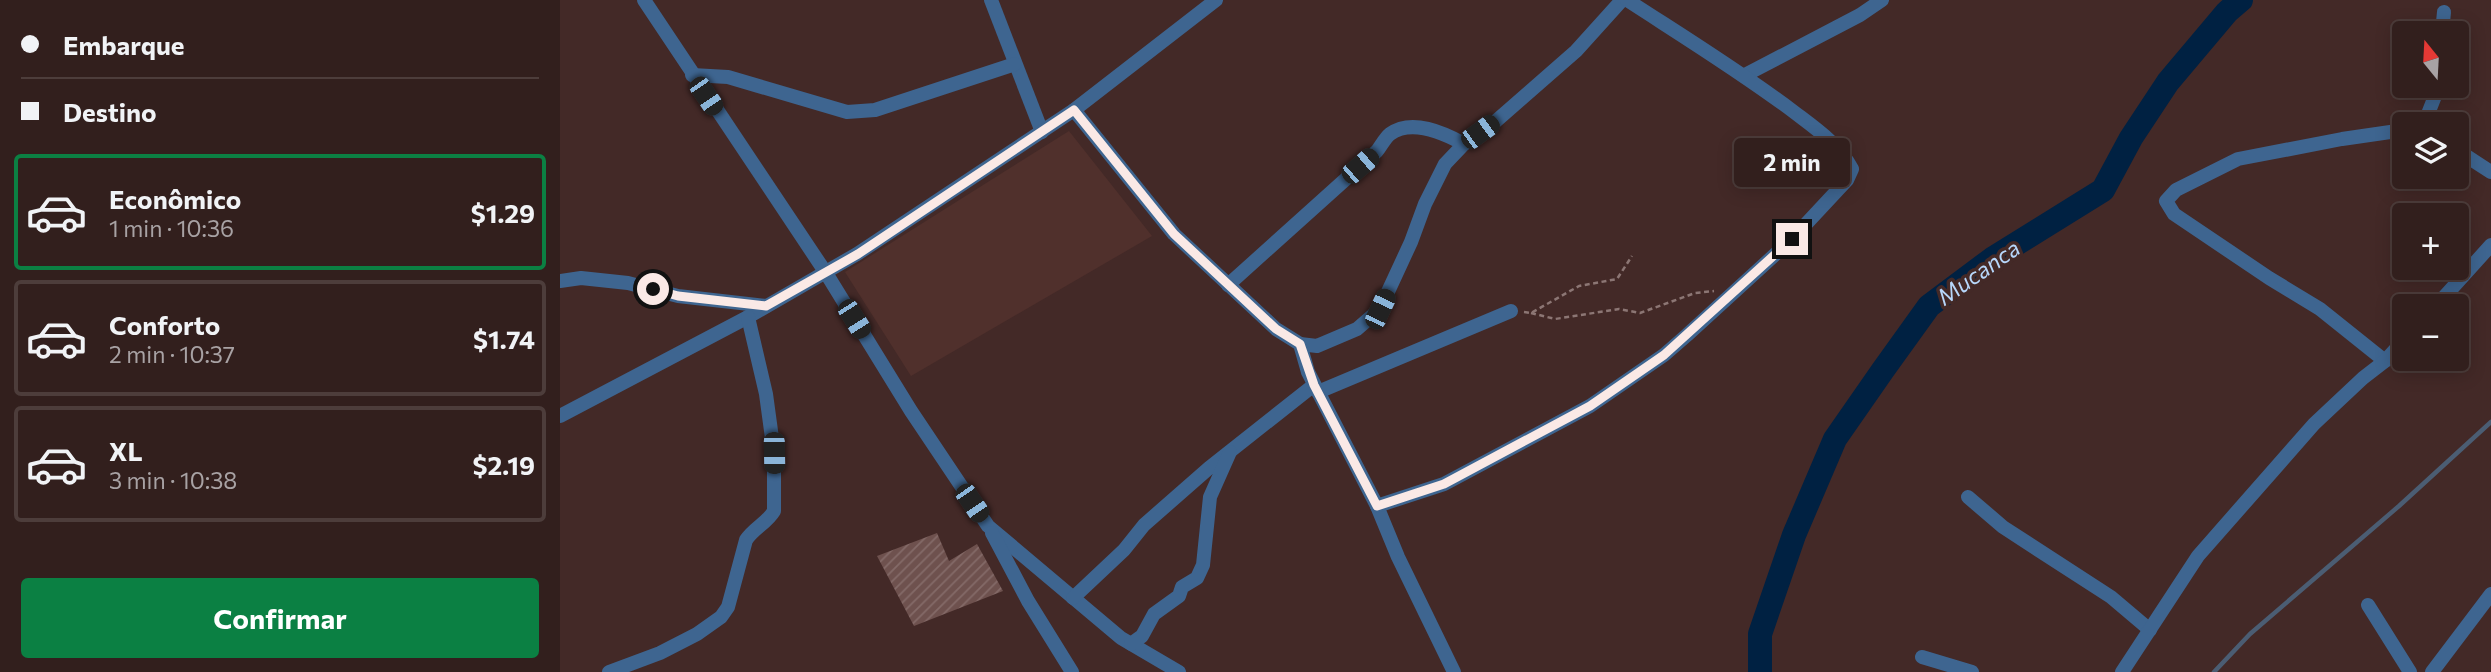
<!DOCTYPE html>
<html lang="pt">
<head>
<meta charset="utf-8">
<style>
  :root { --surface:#321f1d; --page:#3d2c2a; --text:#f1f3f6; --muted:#a8a2a4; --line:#4d3d3b; --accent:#0b8043 }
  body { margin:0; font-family:Commissioner,sans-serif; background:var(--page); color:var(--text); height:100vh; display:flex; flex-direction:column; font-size:26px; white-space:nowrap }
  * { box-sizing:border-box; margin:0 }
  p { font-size:23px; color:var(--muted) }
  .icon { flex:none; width:38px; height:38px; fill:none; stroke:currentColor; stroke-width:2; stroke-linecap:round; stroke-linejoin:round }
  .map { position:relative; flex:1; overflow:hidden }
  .details { display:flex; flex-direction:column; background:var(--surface); width:560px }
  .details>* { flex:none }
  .banner { display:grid; align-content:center; height:154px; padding:0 21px; background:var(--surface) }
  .needle { width:46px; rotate:342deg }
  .fabs { position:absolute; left:1832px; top:21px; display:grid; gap:14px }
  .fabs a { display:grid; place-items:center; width:77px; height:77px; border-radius:7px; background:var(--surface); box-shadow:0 4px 18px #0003,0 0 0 2px var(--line); font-size:35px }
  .end { position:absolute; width:32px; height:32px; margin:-16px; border:9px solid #fae9e6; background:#111; box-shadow:0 0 0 4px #111 }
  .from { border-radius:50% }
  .bubble { position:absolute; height:49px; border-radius:7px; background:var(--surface); box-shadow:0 4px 18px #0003,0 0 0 2px var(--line); font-size:23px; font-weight:700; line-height:49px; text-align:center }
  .car { position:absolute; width:21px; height:42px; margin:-21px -10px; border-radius:9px; box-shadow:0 0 5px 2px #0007; background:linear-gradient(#222 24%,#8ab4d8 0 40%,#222 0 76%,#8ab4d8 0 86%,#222 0) }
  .banner b { display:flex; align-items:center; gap:24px; height:66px; font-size:26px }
  .banner b+b { border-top:2px solid var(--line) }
  .banner i { width:18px; height:18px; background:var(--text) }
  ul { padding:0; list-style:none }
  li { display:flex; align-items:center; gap:21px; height:116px; margin:0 14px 10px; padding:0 7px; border:4px solid var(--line); border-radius:7px }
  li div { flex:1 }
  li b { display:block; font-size:26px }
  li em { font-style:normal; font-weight:700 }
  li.selected { border-color:var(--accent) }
  li>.icon { width:63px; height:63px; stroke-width:1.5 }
  .primary-button { display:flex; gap:14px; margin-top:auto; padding:14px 21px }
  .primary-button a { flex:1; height:80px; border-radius:7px; background:var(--accent); color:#fff; font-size:28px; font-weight:700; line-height:80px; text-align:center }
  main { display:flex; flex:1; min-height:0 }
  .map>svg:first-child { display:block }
  .built { fill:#50302c }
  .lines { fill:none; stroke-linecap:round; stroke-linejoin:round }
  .stream { stroke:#4b5d73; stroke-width:4.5 }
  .river { stroke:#002142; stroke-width:24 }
  .building { fill:url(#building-hatch) }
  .path { stroke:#8c7674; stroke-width:2.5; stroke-dasharray:5 3.5; stroke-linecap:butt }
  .minor { stroke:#3e6590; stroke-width:14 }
  .route { stroke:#fae9e6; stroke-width:9 }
  .labels { text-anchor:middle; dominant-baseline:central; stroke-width:7; stroke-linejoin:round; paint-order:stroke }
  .water-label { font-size:23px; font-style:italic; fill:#b7d7fb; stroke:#432927 }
</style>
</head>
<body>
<main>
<section class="details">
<div class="banner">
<b><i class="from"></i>Embarque</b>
<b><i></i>Destino</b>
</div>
<ul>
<li class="selected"><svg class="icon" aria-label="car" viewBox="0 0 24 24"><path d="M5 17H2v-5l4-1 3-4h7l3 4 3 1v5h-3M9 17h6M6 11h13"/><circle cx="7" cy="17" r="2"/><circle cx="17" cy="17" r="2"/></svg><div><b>Econômico</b><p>1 min · 10:36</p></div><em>$1.29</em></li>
<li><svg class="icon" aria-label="car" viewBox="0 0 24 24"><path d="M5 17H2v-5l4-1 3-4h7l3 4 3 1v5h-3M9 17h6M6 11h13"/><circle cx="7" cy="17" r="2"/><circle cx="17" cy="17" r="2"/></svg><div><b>Conforto</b><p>2 min · 10:37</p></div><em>$1.74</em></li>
<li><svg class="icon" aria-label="car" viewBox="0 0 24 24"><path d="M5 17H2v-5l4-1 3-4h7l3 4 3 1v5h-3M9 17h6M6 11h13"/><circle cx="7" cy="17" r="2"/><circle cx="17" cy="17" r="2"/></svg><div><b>XL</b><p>3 min · 10:38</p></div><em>$2.19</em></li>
</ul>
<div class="primary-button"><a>Confirmar</a></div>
</section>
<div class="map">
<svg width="1931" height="672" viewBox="0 0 1931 672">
  <defs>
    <pattern id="building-hatch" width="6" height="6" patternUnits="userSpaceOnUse" patternTransform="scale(1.75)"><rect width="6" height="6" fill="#6e514e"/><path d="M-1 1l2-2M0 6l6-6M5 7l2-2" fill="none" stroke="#846a68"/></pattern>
  </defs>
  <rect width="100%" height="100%" fill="#432927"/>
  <path class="built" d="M509,131L592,236L351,376L285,272Z"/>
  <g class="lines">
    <path class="stream" d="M1654,672L1690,634L1839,506L1931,422"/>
    <path class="river" d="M1200,672V634L1234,535L1275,439L1323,370L1369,306L1432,259L1543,190L1571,138L1608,82L1667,12L1681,0"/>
  </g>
  <path class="building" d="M377,533L389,561L417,544L443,591L354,626L317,556Z"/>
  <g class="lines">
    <g class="path">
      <path d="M964,312L971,313L1019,286L1057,279L1072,256"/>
      <path d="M971,313L995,319L1059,309L1080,313L1135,293L1154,291"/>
    </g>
    <g class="minor">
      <path d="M84,0L266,273L351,411L428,526L561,638L619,672"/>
      <path d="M431,0L482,132"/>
      <path d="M1882,33L1884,12"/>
      <path d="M132,75L168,77L287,112L315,110L455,64"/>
      <path d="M1185,75L1300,15L1322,0"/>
      <path d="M514,110L614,234L716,329L740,344L748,372L817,506L838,557L894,672"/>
      <path d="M1864,124L1875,96L1876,86"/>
      <path d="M1897,150L1931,172"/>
      <path d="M0,281L21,278L68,283L118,296L206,306"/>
      <path d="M668,285L817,151C821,146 825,138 830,134C852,118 884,133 904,144"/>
      <path d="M1876,306L1931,245"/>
      <path d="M740,344L757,346L797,329L820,309L851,242L865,204L885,164L904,144L936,121L1016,51L1062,0"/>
      <path d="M1825,361L1760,309L1709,278L1614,214L1606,201L1616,190L1678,159L1782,139L1844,130"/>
      <path d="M758,392L951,311"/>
      <path d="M0,416L188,317L297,254L514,110L656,0"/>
      <path d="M1408,497L1443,527L1551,597L1590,630"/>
      <path d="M817,506L884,484L1030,406L1104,355L1127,335L1232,239L1287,180L1292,169C1280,145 1255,128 1234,112C1181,72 1124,37 1067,0"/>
      <path d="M432,533L468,601L512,672"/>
      <path d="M513,598L564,550L584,525L649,468L754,385"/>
      <path d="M1808,605L1850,672"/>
      <path d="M571,644L582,636L594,614L619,596L622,587L637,578L643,565L650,497L670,452"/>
      <path d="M1362,657L1412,672"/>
      <path d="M49,672L100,653L137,634L161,617L168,607L186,540C194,528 207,523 214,511V453L206,394L188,317"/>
      <path d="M1562,672L1638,556L1754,424L1803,378L1825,361L1844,340"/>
      <path d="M1872,672L1931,594"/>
    </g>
  </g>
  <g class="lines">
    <path class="route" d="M93,289L118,296L206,306L298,254L514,110L614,234L716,329L740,344L754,385L817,506L884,484L1030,406L1104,355L1232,239"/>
  </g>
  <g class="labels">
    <g class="water-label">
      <text transform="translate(1418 272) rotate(-35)">Mucanca</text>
    </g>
  </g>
</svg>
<div class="fabs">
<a><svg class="needle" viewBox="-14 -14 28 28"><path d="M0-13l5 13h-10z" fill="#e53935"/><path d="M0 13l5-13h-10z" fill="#a8a2a4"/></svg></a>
<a><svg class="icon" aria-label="layers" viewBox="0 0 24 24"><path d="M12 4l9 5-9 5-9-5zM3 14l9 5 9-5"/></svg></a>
<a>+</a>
<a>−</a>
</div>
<i class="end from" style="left:93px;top:289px"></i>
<i class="end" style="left:1232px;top:239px"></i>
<div class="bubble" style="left:1174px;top:138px;width:116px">2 min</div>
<i class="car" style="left:146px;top:96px;rotate:146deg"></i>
<i class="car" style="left:920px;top:132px;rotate:54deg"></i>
<i class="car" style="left:800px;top:166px;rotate:49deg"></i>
<i class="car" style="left:820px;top:309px;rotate:25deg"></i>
<i class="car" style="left:294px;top:319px;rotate:148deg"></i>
<i class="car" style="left:214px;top:453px;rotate:179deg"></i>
<i class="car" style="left:412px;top:503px;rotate:146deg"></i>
</div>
</main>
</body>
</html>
